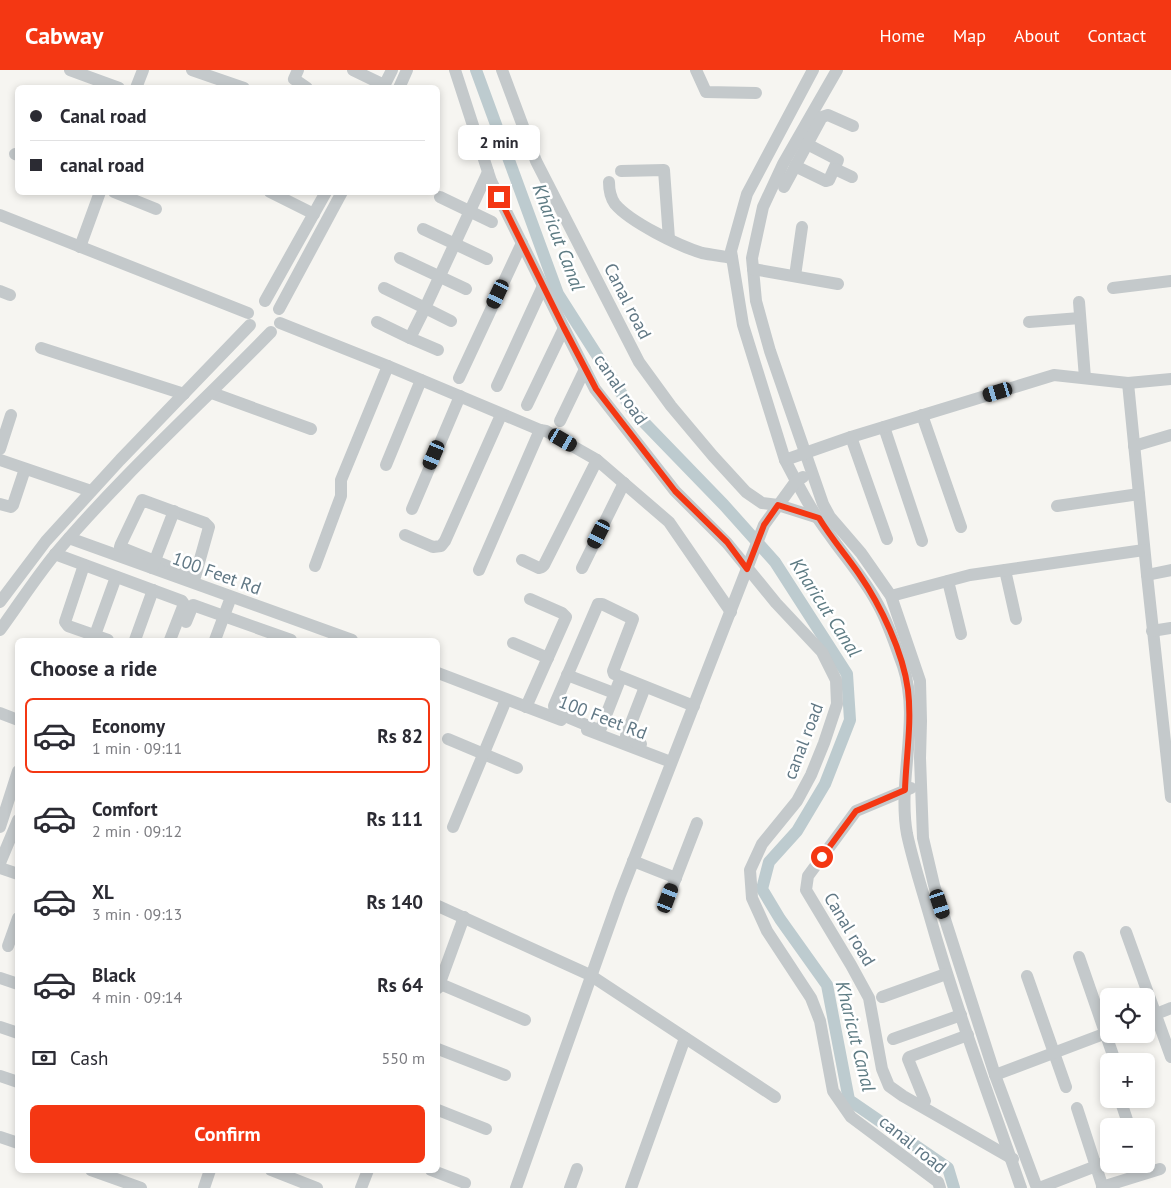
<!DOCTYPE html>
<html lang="en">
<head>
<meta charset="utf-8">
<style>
  :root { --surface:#fff; --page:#f7f7f7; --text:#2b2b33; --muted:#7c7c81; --line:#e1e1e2; --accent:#f43713 }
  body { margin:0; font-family:"PT Sans",sans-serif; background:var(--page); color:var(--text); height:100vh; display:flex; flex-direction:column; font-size:19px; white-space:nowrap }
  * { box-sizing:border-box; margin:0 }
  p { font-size:16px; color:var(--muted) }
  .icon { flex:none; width:28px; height:28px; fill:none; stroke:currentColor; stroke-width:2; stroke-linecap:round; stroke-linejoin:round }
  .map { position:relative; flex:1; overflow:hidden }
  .sheet { position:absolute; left:15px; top:568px; width:425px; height:535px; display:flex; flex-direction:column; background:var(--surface); border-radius:8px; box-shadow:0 2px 8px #0003 }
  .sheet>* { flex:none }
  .top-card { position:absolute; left:15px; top:15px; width:425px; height:110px; border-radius:8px; box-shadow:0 2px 8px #0003; display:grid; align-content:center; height:110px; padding:0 15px; background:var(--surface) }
  .buttons { position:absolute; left:1100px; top:918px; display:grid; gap:10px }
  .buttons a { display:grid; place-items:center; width:55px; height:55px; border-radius:8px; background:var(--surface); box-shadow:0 2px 8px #0003; font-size:25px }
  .end { position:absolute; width:22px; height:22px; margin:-11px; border:6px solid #f43713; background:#fff; box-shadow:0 0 0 2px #fff }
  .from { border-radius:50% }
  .bubble { position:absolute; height:35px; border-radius:8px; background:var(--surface); box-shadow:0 2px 8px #0003; font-size:16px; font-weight:600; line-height:35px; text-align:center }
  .car { position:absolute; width:15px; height:30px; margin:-15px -8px; border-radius:6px; box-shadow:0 0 4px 1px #0007; background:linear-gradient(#222 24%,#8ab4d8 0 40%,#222 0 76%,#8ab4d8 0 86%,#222 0) }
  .top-card b { display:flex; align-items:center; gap:18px; height:48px; font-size:19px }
  .top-card b+b { border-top:1px solid var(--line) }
  .top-card i { width:12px; height:12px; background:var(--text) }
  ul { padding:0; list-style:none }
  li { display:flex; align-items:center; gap:15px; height:75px; margin:0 10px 8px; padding:0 5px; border:2px solid transparent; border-radius:8px }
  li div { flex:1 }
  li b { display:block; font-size:19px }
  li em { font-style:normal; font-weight:600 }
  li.current { border-color:var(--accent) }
  li>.icon { width:45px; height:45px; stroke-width:1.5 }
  h2 { padding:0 15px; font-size:22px; line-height:60px }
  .pay { display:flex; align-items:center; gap:12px; height:55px; padding:0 15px; font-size:19px }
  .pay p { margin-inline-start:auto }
  .cta { display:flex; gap:10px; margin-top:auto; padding:10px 15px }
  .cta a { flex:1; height:58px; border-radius:8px; background:var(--accent); color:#fff; font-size:20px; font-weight:600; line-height:58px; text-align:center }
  header { display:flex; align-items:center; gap:30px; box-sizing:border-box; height:70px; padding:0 25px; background:var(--accent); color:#fff }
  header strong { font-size:24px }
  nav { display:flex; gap:28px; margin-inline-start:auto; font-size:18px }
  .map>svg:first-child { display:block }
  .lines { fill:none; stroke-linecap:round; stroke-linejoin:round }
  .canal { stroke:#bdcbcf; stroke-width:12 }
  .minor { stroke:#c4c9cb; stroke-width:12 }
  .route { stroke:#f43713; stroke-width:6 }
  .labels { text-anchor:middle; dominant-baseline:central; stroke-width:5; stroke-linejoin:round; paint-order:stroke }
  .street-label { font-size:18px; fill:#617885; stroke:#fff }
  .water-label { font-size:19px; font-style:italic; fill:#5d7b83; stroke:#fff }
</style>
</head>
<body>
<header>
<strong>Cabway</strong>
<nav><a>Home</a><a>Map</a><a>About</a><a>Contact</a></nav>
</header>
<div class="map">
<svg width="1171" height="1118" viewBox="0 0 1171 1118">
  <rect width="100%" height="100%" fill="#f6f5f1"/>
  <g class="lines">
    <path class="canal" d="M476,0L558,224L632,340L724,435L775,492L847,604L850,650L825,714L797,761L769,792L762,819L780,849L827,915L849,1030L948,1098L954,1118"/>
    <g class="minor">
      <path d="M70,0L119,18"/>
      <path d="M192,0L244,18"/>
      <path d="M298,0L294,9L307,18"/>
      <path d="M353,0L384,15"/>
      <path d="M455,0L491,111L564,258L595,319L675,421L727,473L776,533L822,582L836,610L837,634L824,673L811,705L797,731L762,774L750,800L752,828L767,861L811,928L820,951L833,1021L851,1047L938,1112L940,1118"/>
      <path d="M502,0L536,91L639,292L671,336L713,386L746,422L762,433L778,435L819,448"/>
      <path d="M696,0L706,22L756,23"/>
      <path d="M813,0L747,124L731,181L743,255L785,390C798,415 812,442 829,464C845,487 863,507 876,531C888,551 895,575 903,596C921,650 897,709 907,764C913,792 922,819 930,847C956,939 990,1028 1021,1118"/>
      <path d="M837,0L783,94L763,137L752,188L756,231L770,281L823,434L830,447L861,483L891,526L920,611L921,651L920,688L923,768L934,815L995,1005L1037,1118"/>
      <path d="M136,18L143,0"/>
      <path d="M383,18L392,0"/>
      <path d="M399,18L407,0"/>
      <path d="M15,84L18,85"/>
      <path d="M795,96L826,111L829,110L838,90L807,74"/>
      <path d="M835,99L852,107"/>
      <path d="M621,101L664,100L669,169"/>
      <path d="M609,112C609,120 610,127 615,134C630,152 679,176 702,183C712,185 722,186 732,188"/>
      <path d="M784,117L822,47L828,45L853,56"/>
      <path d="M114,122L156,139"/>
      <path d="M270,122L314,144"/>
      <path d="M440,127L492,152"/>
      <path d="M0,145L248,243"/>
      <path d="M423,159L487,189"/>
      <path d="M80,177L100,122"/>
      <path d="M400,188L466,219"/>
      <path d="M753,199L838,214"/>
      <path d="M795,206L802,157"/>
      <path d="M384,218L425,238L410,268L438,280"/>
      <path d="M1113,218L1171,211"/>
      <path d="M0,221L10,225"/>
      <path d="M265,231L326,122"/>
      <path d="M1079,232L1085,308"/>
      <path d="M279,239L342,122"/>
      <path d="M451,251L425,238L488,102"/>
      <path d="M377,252L410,268"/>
      <path d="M1029,252L1080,248"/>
      <path d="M280,253L388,296L540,360L546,361L597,390L669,452L731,542"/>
      <path d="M41,278L184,324"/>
      <path d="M459,308L522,173"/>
      <path d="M1128,313L1147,505L1171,727"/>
      <path d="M497,316L543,216"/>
      <path d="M212,323L311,359"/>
      <path d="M527,335L564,258"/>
      <path d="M922,345L961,457"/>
      <path d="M560,351L585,299"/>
      <path d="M884,357L922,471"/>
      <path d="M851,367L887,469"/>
      <path d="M1134,376L1171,365"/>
      <path d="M0,379L11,345"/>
      <path d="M0,390L91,421"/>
      <path d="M785,390L851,367L1054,305L1128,313L1171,309"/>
      <path d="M386,395L421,310"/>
      <path d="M142,430L205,453L209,457L195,507L120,477L121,474Z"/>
      <path d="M0,434L11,437L13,435L25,399"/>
      <path d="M1057,436L1139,424"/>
      <path d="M412,439L460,326"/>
      <path d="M405,465L433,477L441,476L445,471L501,345"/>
      <path d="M69,468L352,570"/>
      <path d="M55,484L182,531L184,534L170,570"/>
      <path d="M522,490L539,498L542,497L544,495L597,390"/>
      <path d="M84,495L65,552L68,556L108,570"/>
      <path d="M315,496L341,426V410L388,296"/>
      <path d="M152,498L174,441"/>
      <path d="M582,498L624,413"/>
      <path d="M479,500L540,360"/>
      <path d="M1005,500L1016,549"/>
      <path d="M1147,505L1171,500"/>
      <path d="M948,511L961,564"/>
      <path d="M891,526L970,505L1144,480"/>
      <path d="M0,532L46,471L120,390L250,255"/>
      <path d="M186,552L193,535L291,570"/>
      <path d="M0,560C19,534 36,507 56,483C122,405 200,335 271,262"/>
      <path d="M1152,561L1171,558"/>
      <path d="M95,565L116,507"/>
      <path d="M135,570L153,520"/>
      <path d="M215,570L231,527"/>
      <path d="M513,573L548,588"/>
      <path d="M438,603L561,650"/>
      <path d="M567,605L614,623"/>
      <path d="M621,607L601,658L596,659L555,642L554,636L598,534H602L633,549L613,601L614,604L694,636"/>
      <path d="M526,637L566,547L562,543L530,529"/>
      <path d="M0,643L18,650"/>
      <path d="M587,660L671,692"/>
      <path d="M448,669L517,698"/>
      <path d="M641,674L629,669L626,666L645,617"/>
      <path d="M911,718L856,741L808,806L806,820L851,895L869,928L882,999L889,1016L903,1026L1013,1089"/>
      <path d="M0,757L18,701"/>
      <path d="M453,757L506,630"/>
      <path d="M633,791L676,808"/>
      <path d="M0,793L18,750"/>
      <path d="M0,798L18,804"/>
      <path d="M668,828L697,753"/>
      <path d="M438,836L590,905L775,1027"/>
      <path d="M1126,862L1171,987"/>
      <path d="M8,876L18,848"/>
      <path d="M1079,887L1115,991"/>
      <path d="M1027,906L1066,1017"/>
      <path d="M0,908L18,914"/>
      <path d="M438,913L525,950"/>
      <path d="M438,918L464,847"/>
      <path d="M882,927L946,904"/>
      <path d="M1146,948L1171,938"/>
      <path d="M0,957L18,963"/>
      <path d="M893,969L961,945"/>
      <path d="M438,979L505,1005"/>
      <path d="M995,1005L1109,962"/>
      <path d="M0,1006L18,1012"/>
      <path d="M925,1031L908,989L909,987L968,965"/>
      <path d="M1121,1032L1129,1056"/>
      <path d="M1077,1038L1103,1118"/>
      <path d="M438,1040L486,1059"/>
      <path d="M0,1067L18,1073"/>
      <path d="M91,1100L141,1118"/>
      <path d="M271,1100L317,1118"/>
      <path d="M431,1100L465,1113"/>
      <path d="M1102,1117L1160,1099"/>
      <path d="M204,1118L210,1100"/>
      <path d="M361,1118L368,1100"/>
      <path d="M516,1118L620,825L764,455L796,411L803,407"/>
      <path d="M570,1118L577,1099"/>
      <path d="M631,1118L685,968"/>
      <path d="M1039,1118L1109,1091"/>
    </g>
  </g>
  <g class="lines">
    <path class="route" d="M499,127L564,258L596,319L675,421L727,472L747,499L764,455L778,435L819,448C831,468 846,485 859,504C881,536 903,582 908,620C912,653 906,687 905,720L856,741L822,787"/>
  </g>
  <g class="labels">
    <g class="street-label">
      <text transform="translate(628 231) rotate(63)">Canal road</text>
      <text transform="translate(621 319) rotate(56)">canal road</text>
      <text transform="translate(217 503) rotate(20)">100 Feet Rd</text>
      <text transform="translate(603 647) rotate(21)">100 Feet Rd</text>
      <text transform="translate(803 671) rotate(-69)">canal road</text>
      <text transform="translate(850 859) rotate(59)">Canal road</text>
      <text transform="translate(913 1074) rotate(39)">canal road</text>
    </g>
    <g class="water-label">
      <text transform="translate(559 167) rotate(69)">Kharicut Canal</text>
      <text transform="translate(826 537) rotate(57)">Kharicut Canal</text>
      <text transform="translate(856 966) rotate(76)">Kharicut Canal</text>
    </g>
  </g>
</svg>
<div class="buttons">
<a><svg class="icon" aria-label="locate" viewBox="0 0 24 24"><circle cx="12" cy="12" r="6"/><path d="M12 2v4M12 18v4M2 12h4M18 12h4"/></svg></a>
<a>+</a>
<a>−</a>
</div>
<i class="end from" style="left:822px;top:787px"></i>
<i class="end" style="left:499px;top:127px"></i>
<div class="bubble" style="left:458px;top:55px;width:82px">2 min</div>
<i class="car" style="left:498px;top:224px;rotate:205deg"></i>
<i class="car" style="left:998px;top:322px;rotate:253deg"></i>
<i class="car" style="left:563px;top:370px;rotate:120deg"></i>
<i class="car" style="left:434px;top:385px;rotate:203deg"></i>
<i class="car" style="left:599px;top:464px;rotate:207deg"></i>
<i class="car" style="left:668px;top:828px;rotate:21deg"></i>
<i class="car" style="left:940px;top:834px;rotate:162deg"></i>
<div class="top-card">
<b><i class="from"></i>Canal road</b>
<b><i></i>canal road</b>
</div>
<section class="sheet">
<h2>Choose a ride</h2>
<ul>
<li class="current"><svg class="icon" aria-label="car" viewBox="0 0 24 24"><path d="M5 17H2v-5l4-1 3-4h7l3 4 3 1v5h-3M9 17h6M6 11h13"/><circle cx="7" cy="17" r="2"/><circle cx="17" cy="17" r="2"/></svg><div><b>Economy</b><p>1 min · 09:11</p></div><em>Rs 82</em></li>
<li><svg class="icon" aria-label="car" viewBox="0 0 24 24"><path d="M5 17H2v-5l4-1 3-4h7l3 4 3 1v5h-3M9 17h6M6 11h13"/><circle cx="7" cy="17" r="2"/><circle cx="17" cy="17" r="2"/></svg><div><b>Comfort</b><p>2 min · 09:12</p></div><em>Rs 111</em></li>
<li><svg class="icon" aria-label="car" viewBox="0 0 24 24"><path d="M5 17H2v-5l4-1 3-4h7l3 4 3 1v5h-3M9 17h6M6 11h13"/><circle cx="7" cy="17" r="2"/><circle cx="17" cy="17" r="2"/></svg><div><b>XL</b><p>3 min · 09:13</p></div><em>Rs 140</em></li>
<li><svg class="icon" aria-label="car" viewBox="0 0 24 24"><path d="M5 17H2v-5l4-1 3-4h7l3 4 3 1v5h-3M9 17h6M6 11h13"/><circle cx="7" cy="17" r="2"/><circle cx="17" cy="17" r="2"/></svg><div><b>Black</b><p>4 min · 09:14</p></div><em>Rs 64</em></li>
</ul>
<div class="pay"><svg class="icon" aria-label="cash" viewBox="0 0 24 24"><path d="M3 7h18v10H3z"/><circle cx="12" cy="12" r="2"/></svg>Cash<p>550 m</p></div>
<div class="cta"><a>Confirm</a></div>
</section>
</div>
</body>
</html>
